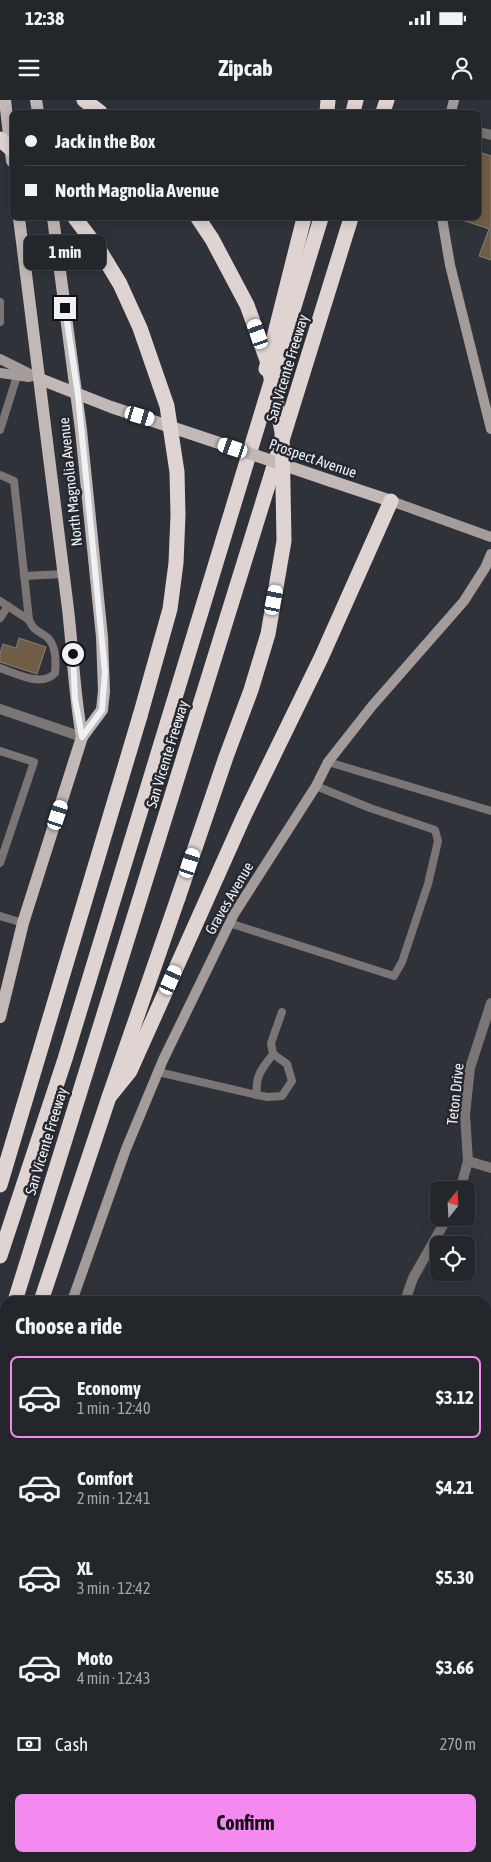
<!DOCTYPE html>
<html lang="en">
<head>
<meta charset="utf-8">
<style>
  :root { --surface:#23262b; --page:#2b2e33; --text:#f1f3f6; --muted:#a3a5a9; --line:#404347; --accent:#f489f0 }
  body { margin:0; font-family:"Asap Condensed",sans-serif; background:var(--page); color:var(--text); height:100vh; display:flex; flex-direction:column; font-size:19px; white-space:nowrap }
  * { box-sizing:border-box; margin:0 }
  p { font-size:16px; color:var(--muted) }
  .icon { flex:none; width:28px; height:28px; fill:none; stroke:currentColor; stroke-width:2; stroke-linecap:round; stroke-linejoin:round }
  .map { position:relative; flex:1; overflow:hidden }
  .sheet { position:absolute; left:0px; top:1196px; width:491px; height:566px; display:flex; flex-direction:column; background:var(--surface); border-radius:15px 15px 0 0; box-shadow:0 2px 12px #0003,0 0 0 1px var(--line) }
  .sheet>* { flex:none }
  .hud { position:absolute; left:10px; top:10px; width:471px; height:110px; border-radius:8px; box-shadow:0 2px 12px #0003,0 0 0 1px var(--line); display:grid; align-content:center; height:110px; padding:0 15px; background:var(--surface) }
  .needle { width:32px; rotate:18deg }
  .controls { position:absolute; left:430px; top:1081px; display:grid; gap:10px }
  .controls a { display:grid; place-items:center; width:45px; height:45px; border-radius:8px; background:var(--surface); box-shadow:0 2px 12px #0003,0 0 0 1px var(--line); font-size:25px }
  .end { position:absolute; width:22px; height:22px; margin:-11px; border:6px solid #eef1f5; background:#111; box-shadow:0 0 0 2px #111 }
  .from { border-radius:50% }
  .bubble { position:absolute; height:35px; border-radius:8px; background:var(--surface); box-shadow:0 2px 12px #0003,0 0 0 1px var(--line); font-size:16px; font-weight:700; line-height:35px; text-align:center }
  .car { position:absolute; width:15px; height:30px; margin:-15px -8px; border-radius:6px; box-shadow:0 0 4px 1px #0007; background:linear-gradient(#fff 24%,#345 0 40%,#fff 0 76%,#345 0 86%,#fff 0) }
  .hud b { display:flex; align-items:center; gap:18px; height:48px; font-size:19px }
  .hud b+b { border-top:1px solid var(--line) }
  .hud i { width:12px; height:12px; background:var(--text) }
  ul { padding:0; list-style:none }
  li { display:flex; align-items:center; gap:15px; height:82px; margin:0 10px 8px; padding:0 5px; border:2px solid transparent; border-radius:8px }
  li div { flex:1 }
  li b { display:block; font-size:19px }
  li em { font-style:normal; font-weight:700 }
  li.active { border-color:var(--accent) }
  li>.icon { width:45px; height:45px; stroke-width:1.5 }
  h2 { padding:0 15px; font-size:22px; line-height:60px }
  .pay { display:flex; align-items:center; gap:12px; height:55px; padding:0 15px; font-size:19px }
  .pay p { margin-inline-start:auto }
  .button { display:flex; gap:10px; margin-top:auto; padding:10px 15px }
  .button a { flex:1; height:58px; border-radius:8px; background:var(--accent); color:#111; font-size:20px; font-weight:700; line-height:58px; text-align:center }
  .status { display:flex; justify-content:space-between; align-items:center; height:35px; padding:0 25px; background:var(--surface); direction:ltr }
  .status svg { height:14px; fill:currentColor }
  header { display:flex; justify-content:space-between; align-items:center; height:65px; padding:0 15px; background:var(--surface); font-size:22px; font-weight:700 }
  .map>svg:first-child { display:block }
  .garden { fill:url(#garden-furrows) }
  .building { fill:#715d46; stroke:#857f78 }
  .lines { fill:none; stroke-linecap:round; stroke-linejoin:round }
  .lane { stroke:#7b7675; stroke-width:8 }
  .street { stroke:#7b7675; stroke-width:10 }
  .secondary { stroke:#a39c9a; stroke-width:10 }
  .primary { stroke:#c2b9b7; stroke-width:12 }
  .highway { stroke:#dfd4d1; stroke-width:15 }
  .primary-bridge { stroke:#c2b9b7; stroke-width:12 }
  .highway-bridge { stroke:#dfd4d1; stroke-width:15 }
  .route { stroke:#eef1f5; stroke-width:6 }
  .labels { text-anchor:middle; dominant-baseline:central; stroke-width:5; stroke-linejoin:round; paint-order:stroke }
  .street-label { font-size:15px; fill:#eef1f5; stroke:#25282f }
</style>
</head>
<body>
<div class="status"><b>12:38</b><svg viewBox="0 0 49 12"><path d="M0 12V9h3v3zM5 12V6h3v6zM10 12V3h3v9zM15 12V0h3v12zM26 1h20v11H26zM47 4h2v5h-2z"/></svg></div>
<header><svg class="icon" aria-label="menu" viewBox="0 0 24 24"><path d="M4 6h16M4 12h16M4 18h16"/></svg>Zipcab<svg class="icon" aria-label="person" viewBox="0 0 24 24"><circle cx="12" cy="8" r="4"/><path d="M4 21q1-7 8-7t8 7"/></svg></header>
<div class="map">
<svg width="491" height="1762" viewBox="0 0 491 1762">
  <defs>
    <pattern id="garden-furrows" width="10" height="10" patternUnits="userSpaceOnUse" patternTransform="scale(1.25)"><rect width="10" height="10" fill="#454f35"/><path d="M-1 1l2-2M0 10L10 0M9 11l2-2" fill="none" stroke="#606953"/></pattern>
  </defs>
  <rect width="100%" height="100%" fill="#2f3239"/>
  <g class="garden">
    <path d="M486,1574L491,1576V1739L486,1737Z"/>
    <path d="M170,1758H429L444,1762H178Z"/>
  </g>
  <g class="building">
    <path d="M479,52L491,56V160L479,156L489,129L459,119L460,118H479Z"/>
    <path d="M19,538L46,547L37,574L0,562V553L3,544L16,548Z"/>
  </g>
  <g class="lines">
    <g class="lane">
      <path d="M0,202V222"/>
      <path d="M0,330L17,276"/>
      <path d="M0,375L14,381L29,520L0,501"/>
      <path d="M24,476L64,474"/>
      <path d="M0,518L8,506"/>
      <path d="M0,568C15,573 42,588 55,573C56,563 56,546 48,538C40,531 34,532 29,520"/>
      <path d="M0,651L34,662L0,763"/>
      <path d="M328,662L491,711"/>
      <path d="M0,816L23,823"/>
      <path d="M229,823L394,876L402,862L428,784L438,741L435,730L370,708L316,686"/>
      <path d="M158,972L257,995L268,997L282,996L292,981L287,964L273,954L271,943L282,912"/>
      <path d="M257,995C255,975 262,969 273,954"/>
    </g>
    <g class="street">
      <path d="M479,32L491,35"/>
      <path d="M0,609L82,637"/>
      <path d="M468,1061L491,1068"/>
      <path d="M460,1090L468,1061L465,1014L470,968L491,903"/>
      <path d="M405,1201L413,1178L447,1118"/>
      <path d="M486,1260L491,1261"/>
      <path d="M486,1548L491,1533"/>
      <path d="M420,1762L421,1758"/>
    </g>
    <g class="secondary">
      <path d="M451,12L454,0"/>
      <path d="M442,118L450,165L491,329"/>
      <path d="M0,259L40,279"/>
      <path d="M0,273L29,277"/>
      <path d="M391,401L491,437"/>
      <path d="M72,1201L126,1049L163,960L234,814L316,686L328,662L372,606L464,501L485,468L491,454"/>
      <path d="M0,1472L5,1448"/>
      <path d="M0,1605L5,1606"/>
      <path d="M0,1619L5,1617"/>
      <path d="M483,1758L491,1760"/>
    </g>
    <g class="primary">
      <path d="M5,0L12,61"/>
      <path d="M36,0L38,12"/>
      <path d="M19,118L68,509C73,552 74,594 82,637"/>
      <path d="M40,279L111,307L216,342"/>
      <path d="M331,381L391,401"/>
      <path d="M0,917L23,823L82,637L102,610L104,591L102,537L81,330L53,118"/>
    </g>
    <g class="highway">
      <path d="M84,0L100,12"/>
      <path d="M327,12L328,0"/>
      <path d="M353,12L356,0"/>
      <path d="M383,12L387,0"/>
      <path d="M266,269L304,118"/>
      <path d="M109,997L130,971L244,716L321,558L391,401"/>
      <path d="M0,1085L140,616"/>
      <path d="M0,1156L65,959L321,118"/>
      <path d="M15,1201L351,118"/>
      <path d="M41,1201L109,997L178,798"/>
      <path d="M0,1249L5,1233"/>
      <path d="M0,1325L5,1310"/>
    </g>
    <path class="primary-bridge" d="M216,342L331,381"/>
    <g class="highway-bridge">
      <path d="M0,39L12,50"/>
      <path d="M75,118L100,151L120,184L140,228L167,306L177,372L178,415L176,463L170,509L140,616"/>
      <path d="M178,798L226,657L251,590L268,534L284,441L282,332L268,263L247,205L212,139L198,118"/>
    </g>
  </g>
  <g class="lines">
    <path class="route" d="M65,208L78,295L105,572L102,610L82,637L75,599L73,554"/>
  </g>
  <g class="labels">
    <g class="street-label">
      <text transform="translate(287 268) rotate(-73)">San Vicente Freeway</text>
      <text transform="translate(313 358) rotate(19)">Prospect Avenue</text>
      <text transform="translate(70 382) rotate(-96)">North Magnolia Avenue</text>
      <text transform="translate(167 654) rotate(-73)">San Vicente Freeway</text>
      <text transform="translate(229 798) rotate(-60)">Graves Avenue</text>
      <text transform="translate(455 994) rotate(-84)">Teton Drive</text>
      <text transform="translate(46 1041) rotate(-73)">San Vicente Freeway</text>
    </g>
  </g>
</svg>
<div class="controls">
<a><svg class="needle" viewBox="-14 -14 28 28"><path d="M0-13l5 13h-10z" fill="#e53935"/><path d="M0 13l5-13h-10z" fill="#a3a5a9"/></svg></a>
<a><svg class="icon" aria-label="locate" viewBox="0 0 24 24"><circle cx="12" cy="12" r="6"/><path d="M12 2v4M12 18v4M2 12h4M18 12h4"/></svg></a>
</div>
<i class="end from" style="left:73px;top:554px"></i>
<i class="end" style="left:65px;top:208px"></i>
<div class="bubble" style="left:24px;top:135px;width:82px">1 min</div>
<i class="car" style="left:258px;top:234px;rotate:341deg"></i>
<i class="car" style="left:140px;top:316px;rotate:107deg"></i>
<i class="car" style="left:233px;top:348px;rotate:289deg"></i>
<i class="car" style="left:274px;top:500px;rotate:11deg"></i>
<i class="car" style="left:58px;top:715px;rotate:18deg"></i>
<i class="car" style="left:190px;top:763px;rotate:18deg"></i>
<i class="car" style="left:171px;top:880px;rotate:24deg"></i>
<div class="hud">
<b><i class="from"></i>Jack in the Box</b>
<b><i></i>North Magnolia Avenue</b>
</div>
<section class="sheet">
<h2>Choose a ride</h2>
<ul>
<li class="active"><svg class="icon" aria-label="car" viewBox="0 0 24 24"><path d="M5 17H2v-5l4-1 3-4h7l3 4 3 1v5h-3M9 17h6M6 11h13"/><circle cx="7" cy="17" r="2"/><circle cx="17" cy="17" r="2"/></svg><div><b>Economy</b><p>1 min · 12:40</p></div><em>$3.12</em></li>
<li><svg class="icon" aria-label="car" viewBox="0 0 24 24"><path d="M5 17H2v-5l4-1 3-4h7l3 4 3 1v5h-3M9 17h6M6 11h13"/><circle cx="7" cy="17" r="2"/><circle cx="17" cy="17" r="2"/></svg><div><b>Comfort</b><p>2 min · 12:41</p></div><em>$4.21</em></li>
<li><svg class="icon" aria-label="car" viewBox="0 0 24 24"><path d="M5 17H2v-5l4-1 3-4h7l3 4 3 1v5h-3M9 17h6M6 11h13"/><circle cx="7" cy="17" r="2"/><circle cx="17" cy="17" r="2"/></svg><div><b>XL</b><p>3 min · 12:42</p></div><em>$5.30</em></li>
<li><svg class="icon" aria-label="car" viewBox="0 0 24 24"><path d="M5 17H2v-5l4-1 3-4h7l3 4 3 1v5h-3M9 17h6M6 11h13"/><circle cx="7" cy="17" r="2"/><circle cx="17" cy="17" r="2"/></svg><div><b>Moto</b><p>4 min · 12:43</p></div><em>$3.66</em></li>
</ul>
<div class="pay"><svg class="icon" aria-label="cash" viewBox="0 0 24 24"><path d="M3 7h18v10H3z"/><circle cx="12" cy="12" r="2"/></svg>Cash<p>270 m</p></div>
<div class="button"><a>Confirm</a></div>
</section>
</div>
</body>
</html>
